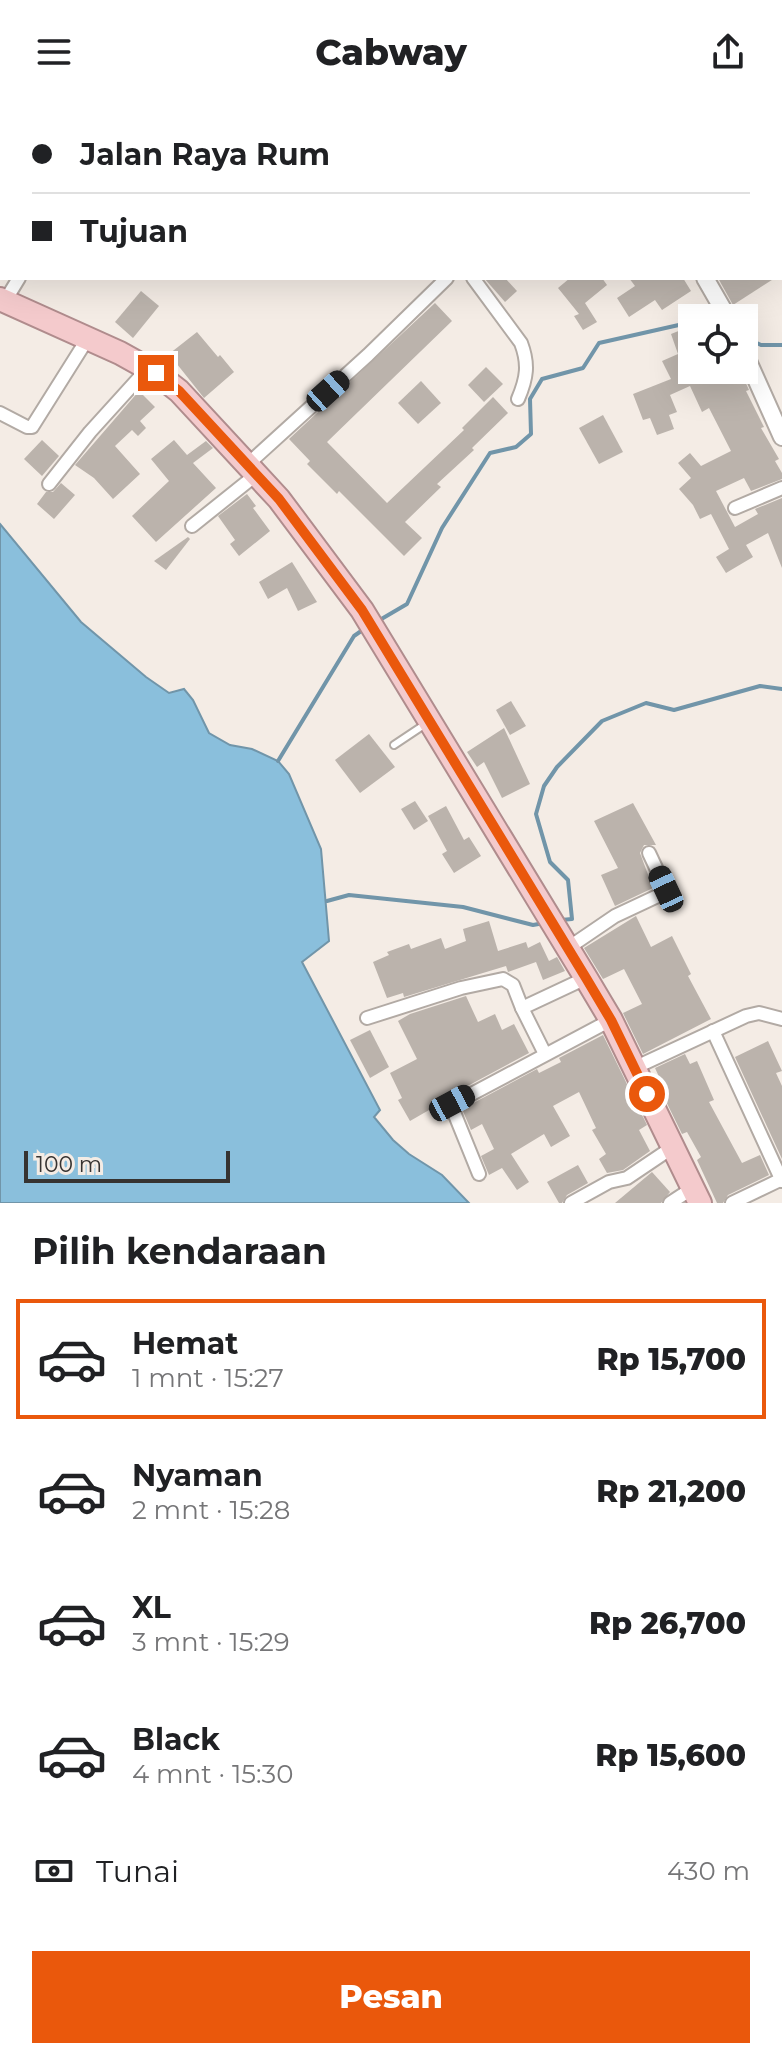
<!DOCTYPE html>
<html lang="id">
<head>
<meta charset="utf-8">
<style>
  :root { --surface:#fff; --page:#f6f6f6; --text:#202124; --muted:#757577; --line:#e0e0e0; --accent:#ea580c }
  body { margin:0; font-family:Montserrat,sans-serif; background:var(--page); color:var(--text); height:100vh; display:flex; flex-direction:column; font-size:30px; white-space:nowrap }
  * { box-sizing:border-box; margin:0 }
  p { font-size:26px; color:var(--muted) }
  .icon { flex:none; width:44px; height:44px; fill:none; stroke:currentColor; stroke-width:2; stroke-linecap:round; stroke-linejoin:round }
  .map { position:relative; height:1099px; overflow:hidden }
  .sheet { display:flex; flex-direction:column; background:var(--surface); flex:1 }
  .sheet>* { flex:none }
  .hud { position:absolute; left:0px; top:0px; width:782px; height:176px; box-shadow:0 8px 32px #0002; display:grid; align-content:center; height:176px; padding:0 32px; background:var(--surface) }
  .buttons { position:absolute; left:678px; top:200px; display:grid; gap:16px }
  .buttons a { display:grid; place-items:center; width:80px; height:80px; border-radius:0px; background:var(--surface); box-shadow:0 8px 32px #0002; font-size:40px }
  .scale { position:absolute; left:24px; bottom:20px; width:206px; box-sizing:border-box; padding-left:8px; border:4px solid #363331; border-top:0; font-size:22px; line-height:28px; white-space:nowrap; color:#363331; -webkit-text-stroke:6px #f4ece5; paint-order:stroke }
  .end { position:absolute; width:36px; height:36px; margin:-18px; border:10px solid #ea580c; background:#fff; box-shadow:0 0 0 4px #fff }
  .from { border-radius:50% }
  .car { position:absolute; width:24px; height:48px; margin:-24px -12px; border-radius:10px; box-shadow:0 0 6px 2px #0007; background:linear-gradient(#222 24%,#8ab4d8 0 40%,#222 0 76%,#8ab4d8 0 86%,#222 0) }
  .hud b { display:flex; align-items:center; gap:28px; height:76px; font-size:30px }
  .hud b+b { border-top:2px solid var(--line) }
  .hud i { width:20px; height:20px; background:var(--text) }
  ul { padding:0; list-style:none }
  li { display:flex; align-items:center; gap:24px; height:120px; margin:0 16px 12px; padding:0 16px; border:4px solid transparent; border-radius:0px }
  li div { flex:1 }
  li b { display:block; font-size:30px }
  li em { font-style:normal; font-weight:800 }
  li.selected { border-color:var(--accent) }
  li>.icon { width:72px; height:72px; stroke-width:1.5 }
  h2 { padding:0 32px; font-size:36px; line-height:96px }
  .pay { display:flex; align-items:center; gap:20px; height:88px; padding:0 32px; font-size:30px }
  .pay p { margin-inline-start:auto }
  .action { display:flex; gap:16px; margin-top:auto; padding:16px 32px }
  .action a { flex:1; height:92px; border-radius:0px; background:var(--accent); color:#fff; font-size:32px; font-weight:800; line-height:92px; text-align:center }
  header { display:flex; justify-content:space-between; align-items:center; height:104px; padding:0 32px; background:var(--surface); font-size:36px; font-weight:800 }
  .map>svg:first-child { display:block }
  .water { fill:#8abfdc; stroke:#7195a9; stroke-width:2 }
  .lines { fill:none; stroke-linecap:round; stroke-linejoin:round }
  .stream { stroke:#7195a9; stroke-width:4 }
  .building { fill:#bbb3ac }
  .service-casing { stroke:#b2aaa4; stroke-width:10 }
  .minor-casing { stroke:#b2aaa4; stroke-width:16 }
  .tertiary-casing { stroke:#b2aaa4; stroke-width:20 }
  .trunk-casing { stroke:#b08c8d; stroke-width:26 }
  .service { stroke:#fff; stroke-width:6 }
  .minor { stroke:#fff; stroke-width:12 }
  .tertiary { stroke:#fff; stroke-width:16 }
  .trunk { stroke:#f4cacc; stroke-width:22 }
  .route { stroke:#ea580c; stroke-width:10 }
</style>
</head>
<body>
<header><svg class="icon" aria-label="menu" viewBox="0 0 24 24"><path d="M4 6h16M4 12h16M4 18h16"/></svg>Cabway<svg class="icon" aria-label="share" viewBox="0 0 24 24"><path d="M12 15V3M7 8l5-5 5 5M5 13v7h14v-7"/></svg></header>
<div class="map">
<svg width="782" height="1099" viewBox="0 0 782 1099">
  <rect width="100%" height="100%" fill="#f4ece5"/>
  <path class="water" d="M0,420L81,518L146,573L169,589L184,585L193,596L209,629L230,641L252,645L278,657L289,670L321,745L329,837L302,858L380,1006L374,1013L393,1036L409,1050L442,1071L469,1099H0Z"/>
  <g class="lines">
    <g class="stream">
      <path d="M744,233L761,241H782"/>
      <path d="M378,517L407,500L442,424L490,349L516,343L531,330L530,295L542,275L583,264L599,239L692,218"/>
      <path d="M278,657L354,532L364,525"/>
      <path d="M327,797L349,791L463,803L533,821L544,819"/>
      <path d="M561,816L572,815L568,776L550,758L536,710L544,682L557,663L602,617L646,599L674,606L760,582L782,585"/>
    </g>
  </g>
  <g class="building">
    <path d="M484,174H505L517,187L505,198Z"/>
    <path d="M570,174H602L607,181L585,199L597,218L583,226L574,212L579,210L558,184Z"/>
    <path d="M629,174H683L691,187L662,206L655,196L629,213L617,194L635,182Z"/>
    <path d="M718,174H775L733,201Z"/>
    <path d="M141,187L159,202L133,234L115,218Z"/>
    <path d="M435,199L452,217L327,338L387,399L464,326L462,324L493,293L508,309L472,344L474,346L437,380L441,383L405,418L422,434L404,452L339,387L337,390L307,360L310,357L289,335Z"/>
    <path d="M681,226L684,234L692,231V266H714L718,275L740,266L749,286L746,287L764,323L761,324L779,355L775,357L782,369V375L751,387L744,374L716,387L735,423L758,410L755,405L782,394V464L768,429L746,441L753,453L726,469L716,453L729,445L711,410L700,415L693,401L679,385L691,374L678,359L690,349L701,362L731,347L709,304L702,308L690,282L670,291L677,308L669,311L674,325L657,331L650,314L643,316L633,290L671,275L662,257L678,250L671,230Z"/>
    <path d="M197,228L218,253L220,251L234,268L204,294L169,250Z"/>
    <path d="M486,263L503,280L484,298L468,281Z"/>
    <path d="M421,277L441,299L418,320L398,299Z"/>
    <path d="M139,287L155,303L140,317L146,324L138,332L132,326L115,342L140,370L113,395L94,374L75,361Z"/>
    <path d="M603,311L623,348L599,360L579,324Z"/>
    <path d="M42,336L59,352L42,372L24,355Z"/>
    <path d="M174,336L187,351L206,337L213,344L193,359L216,384L156,438L132,412L169,377L151,355Z"/>
    <path d="M61,379L75,391L54,415L37,400L46,388H53Z"/>
    <path d="M247,390L256,402L253,404L270,427L239,452L230,440L235,436L218,412Z"/>
    <path d="M188,433L190,435L166,466L154,457Z"/>
    <path d="M292,458L317,498L298,507L287,484L268,495L259,478Z"/>
    <path d="M511,597L526,622L510,631L496,606Z"/>
    <path d="M504,624L530,680L502,694L484,658L477,663L467,648Z"/>
    <path d="M369,630L395,663L360,689L335,656Z"/>
    <path d="M415,697L428,717L414,726L401,705Z"/>
    <path d="M633,699L656,741H644L640,749L653,784L615,802L601,771L618,764L594,717Z"/>
    <path d="M446,702L464,736L469,733L481,752L454,769L442,750L447,747L428,712Z"/>
    <path d="M636,812L651,843L672,832L691,870L688,872L711,915L643,950L623,909L642,900L624,865L603,875L584,844Z"/>
    <path d="M489,817L498,847L526,838L528,844L540,838L549,857L557,853L565,867L543,876L536,858L508,868L506,862L404,893L403,889L387,894L373,858L389,851L387,848L409,840L411,845L441,834L445,845L466,837L463,825Z"/>
    <path d="M466,892L478,918L495,910L502,926L514,920L529,949L447,993L443,998L410,1017L398,996L402,994L390,969L417,955L398,917L410,910Z"/>
    <path d="M370,926L389,963L370,974L350,936Z"/>
    <path d="M603,931L647,1021L639,1026L650,1047L623,1066L607,1069L599,1055L606,1050L592,1026L596,1024L579,988L553,1002L570,1032L551,1043L544,1030L511,1050L529,1078L517,1086L502,1064L489,1071L481,1052L494,1045L482,1020L471,1026L462,1005L537,965L539,969L561,958L559,954Z"/>
    <path d="M768,937L782,967L776,969L782,982V1055L735,953Z"/>
    <path d="M685,950L690,960L697,957L714,996L709,998L742,1059L760,1051L769,1071L728,1091L723,1099H717L697,1056L701,1053L687,1028L682,1030L656,977L660,975L655,964Z"/>
    <path d="M578,1061L588,1079L567,1091L562,1099H559L547,1078Z"/>
    <path d="M652,1068L670,1088L661,1099H615Z"/>
  </g>
  <g class="lines">
    <g class="service-casing">
      <path id="service" d="M394,641L427,619"/>
    </g>
    <g class="minor-casing">
      <g id="minor">
        <path d="M751,0L752,2"/>
        <path d="M618,2L621,0"/>
        <path d="M780,52L782,56"/>
        <path d="M0,61L2,63"/>
        <path d="M473,174L521,239C529,260 527,274 518,295"/>
        <path d="M5,197L19,174"/>
        <path d="M0,309L27,323H32L88,234"/>
        <path d="M248,360L368,251L447,174"/>
        <path d="M49,380L90,328L148,264"/>
        <path d="M735,404L782,384"/>
        <path d="M192,422L257,370"/>
        <path d="M568,844L615,812L664,789L666,785L649,749"/>
        <path d="M367,914L461,884L503,875L513,881L522,904"/>
        <path d="M713,927L782,1077"/>
        <path d="M545,950L522,904L586,874"/>
        <path d="M634,964L746,912L759,909L782,915"/>
        <path d="M479,1070L451,1001L611,916"/>
        <path d="M571,1099L609,1078L627,1074L673,1043"/>
        <path d="M670,1099L693,1084"/>
        <path d="M732,1099L782,1075"/>
      </g>
    </g>
    <g class="tertiary-casing">
      <g id="tertiary">
        <path d="M588,0L590,2"/>
        <path d="M705,174L728,214"/>
        <path d="M744,248L782,333"/>
      </g>
    </g>
    <g class="trunk-casing">
      <path id="trunk" d="M0,195L120,249L156,269L179,287L279,395L362,506L586,874L611,916L700,1099"/>
    </g>
    <use href="#service" class="service"/>
    <use href="#minor" class="minor"/>
    <use href="#tertiary" class="tertiary"/>
    <use href="#trunk" class="trunk"/>
  </g>
  <g class="lines">
    <path class="route" d="M156,269L179,287L279,395L362,506L586,874L611,916L647,990"/>
  </g>
</svg>
<div class="buttons">
<a><svg class="icon" aria-label="locate" viewBox="0 0 24 24"><circle cx="12" cy="12" r="6"/><path d="M12 2v4M12 18v4M2 12h4M18 12h4"/></svg></a>
</div>
<div class="scale">100 m</div>
<i class="end from" style="left:647px;top:990px"></i>
<i class="end" style="left:156px;top:269px"></i>
<i class="car" style="left:328px;top:287px;rotate:48deg"></i>
<i class="car" style="left:666px;top:785px;rotate:335deg"></i>
<i class="car" style="left:452px;top:999px;rotate:62deg"></i>
<div class="hud">
<b><i class="from"></i>Jalan Raya Rum</b>
<b><i></i>Tujuan</b>
</div>
</div>
<section class="sheet">
<h2>Pilih kendaraan</h2>
<ul>
<li class="selected"><svg class="icon" aria-label="car" viewBox="0 0 24 24"><path d="M5 17H2v-5l4-1 3-4h7l3 4 3 1v5h-3M9 17h6M6 11h13"/><circle cx="7" cy="17" r="2"/><circle cx="17" cy="17" r="2"/></svg><div><b>Hemat</b><p>1 mnt · 15:27</p></div><em>Rp 15,700</em></li>
<li><svg class="icon" aria-label="car" viewBox="0 0 24 24"><path d="M5 17H2v-5l4-1 3-4h7l3 4 3 1v5h-3M9 17h6M6 11h13"/><circle cx="7" cy="17" r="2"/><circle cx="17" cy="17" r="2"/></svg><div><b>Nyaman</b><p>2 mnt · 15:28</p></div><em>Rp 21,200</em></li>
<li><svg class="icon" aria-label="car" viewBox="0 0 24 24"><path d="M5 17H2v-5l4-1 3-4h7l3 4 3 1v5h-3M9 17h6M6 11h13"/><circle cx="7" cy="17" r="2"/><circle cx="17" cy="17" r="2"/></svg><div><b>XL</b><p>3 mnt · 15:29</p></div><em>Rp 26,700</em></li>
<li><svg class="icon" aria-label="car" viewBox="0 0 24 24"><path d="M5 17H2v-5l4-1 3-4h7l3 4 3 1v5h-3M9 17h6M6 11h13"/><circle cx="7" cy="17" r="2"/><circle cx="17" cy="17" r="2"/></svg><div><b>Black</b><p>4 mnt · 15:30</p></div><em>Rp 15,600</em></li>
</ul>
<div class="pay"><svg class="icon" aria-label="cash" viewBox="0 0 24 24"><path d="M3 7h18v10H3z"/><circle cx="12" cy="12" r="2"/></svg>Tunai<p>430 m</p></div>
<div class="action"><a>Pesan</a></div>
</section>
</body>
</html>
